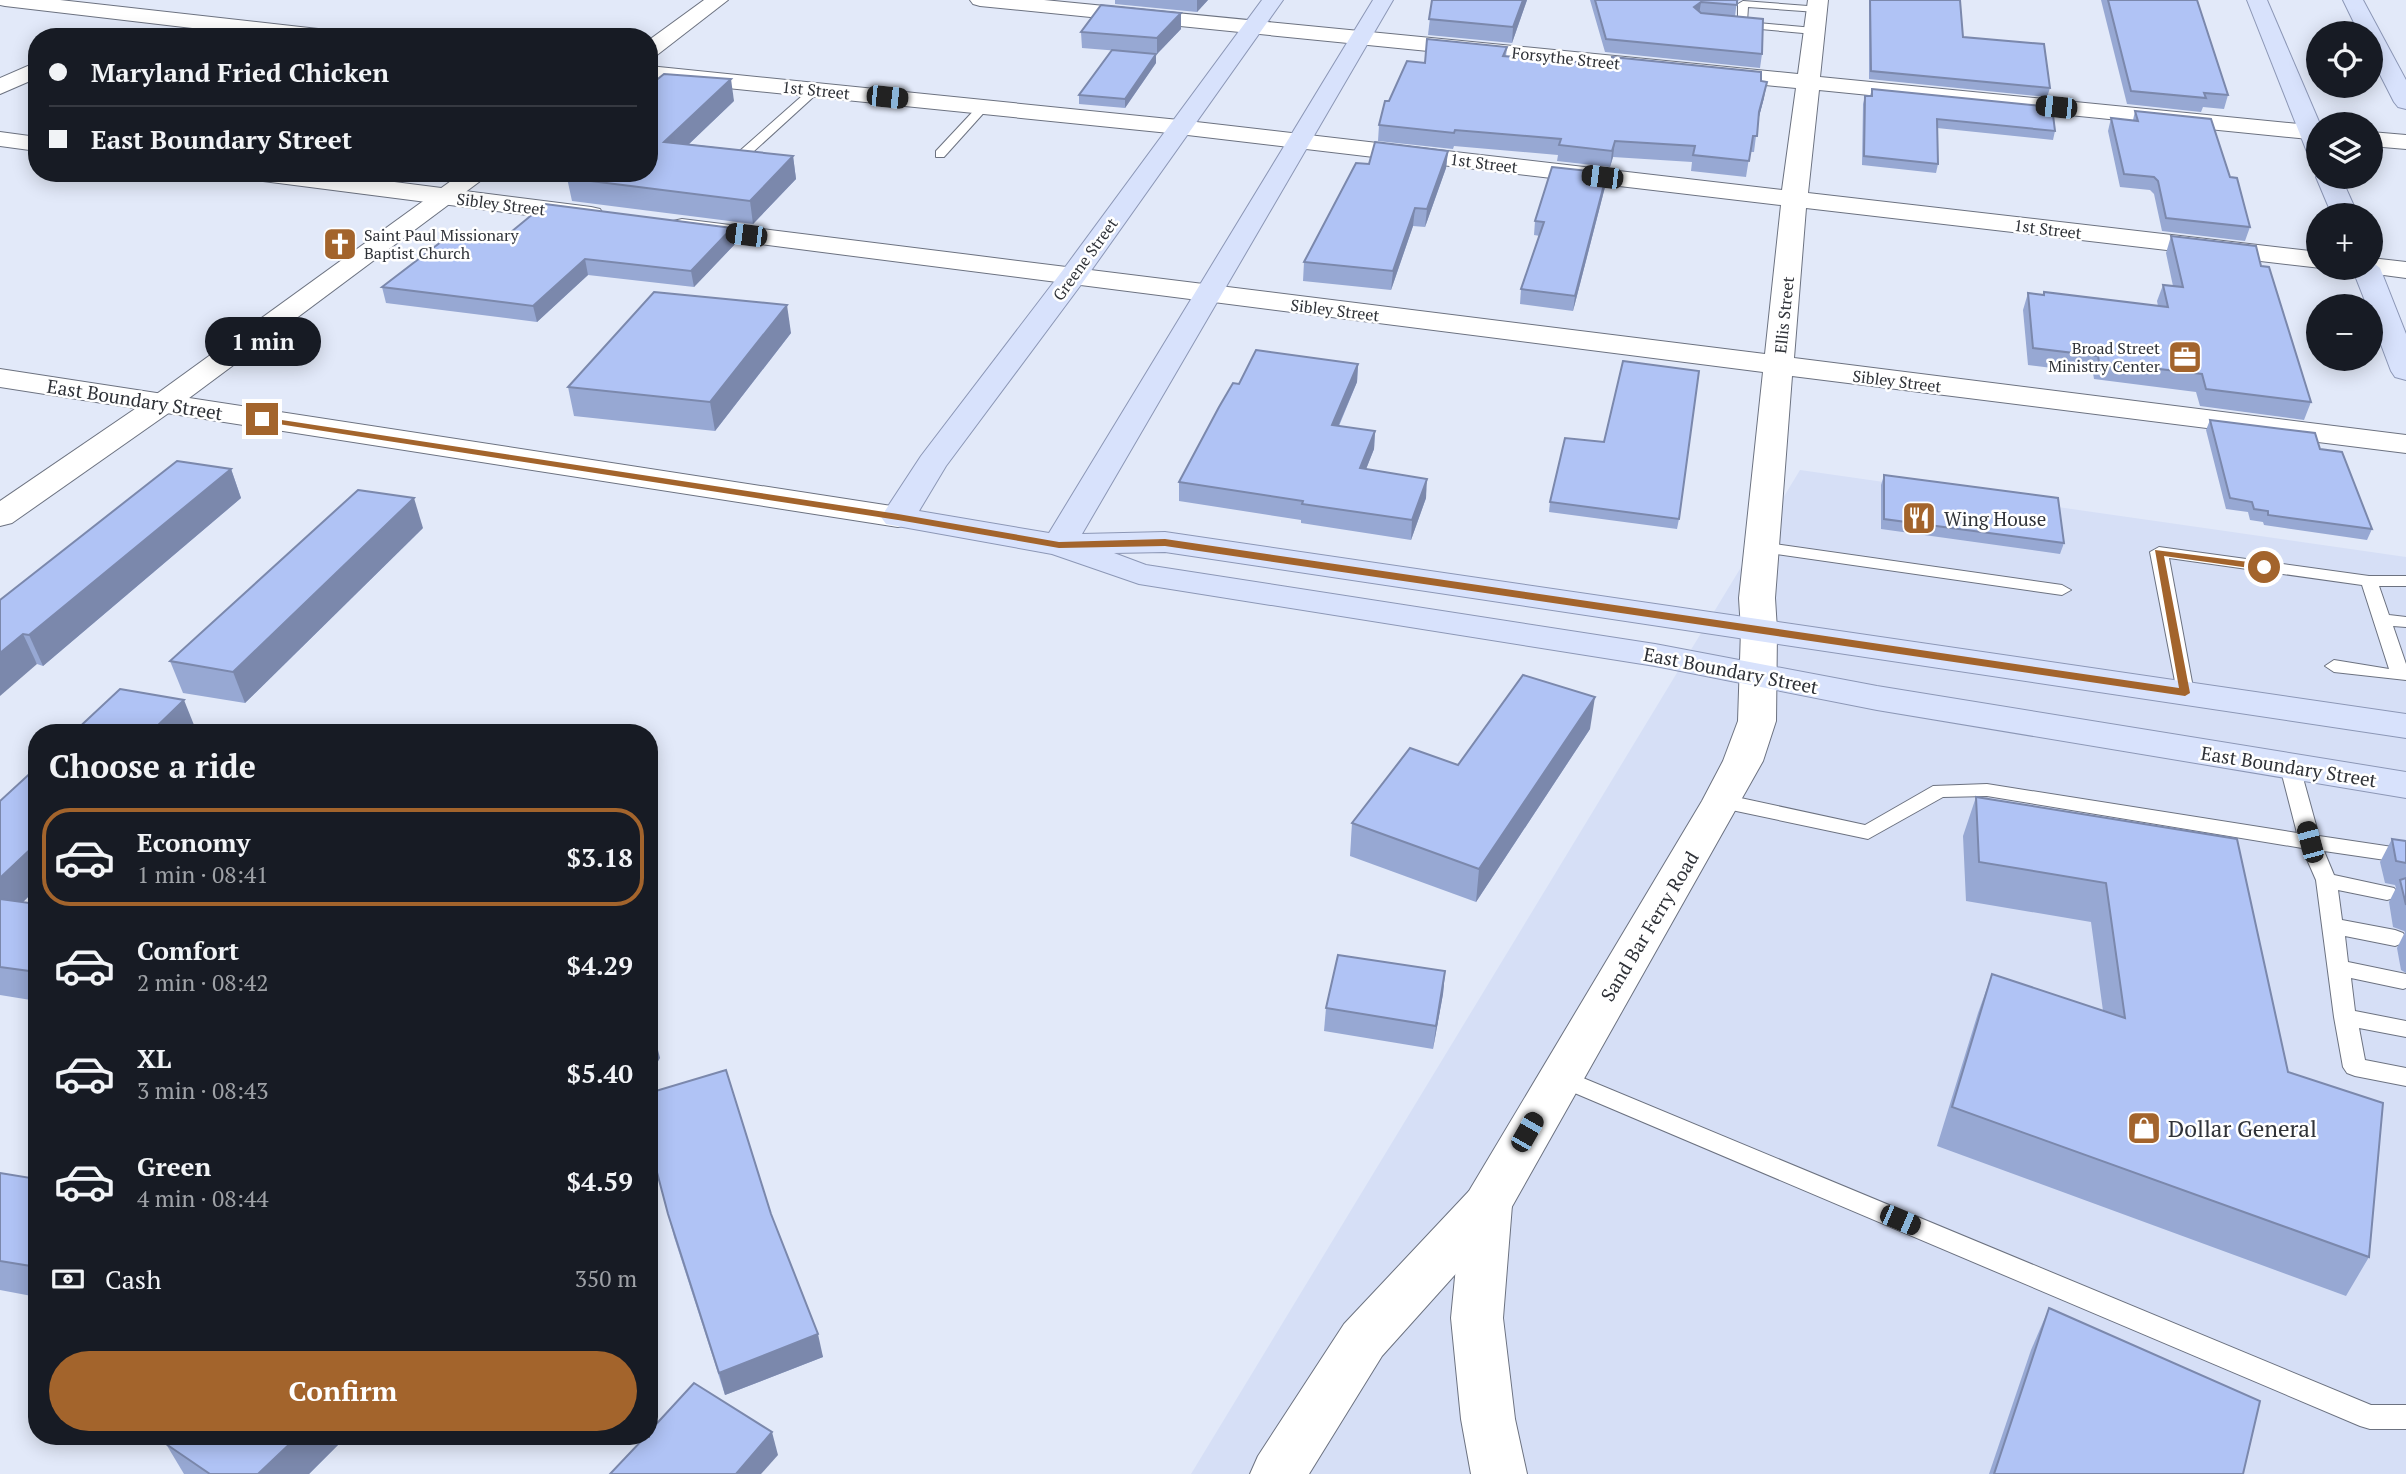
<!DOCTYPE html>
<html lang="en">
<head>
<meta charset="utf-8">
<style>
  :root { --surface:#171b24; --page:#242831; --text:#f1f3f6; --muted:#9ea1a6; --line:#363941; --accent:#a3642c }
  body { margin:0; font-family:"PT Serif",serif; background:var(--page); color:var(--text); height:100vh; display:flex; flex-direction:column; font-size:26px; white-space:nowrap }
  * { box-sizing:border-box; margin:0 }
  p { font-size:23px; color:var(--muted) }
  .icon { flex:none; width:38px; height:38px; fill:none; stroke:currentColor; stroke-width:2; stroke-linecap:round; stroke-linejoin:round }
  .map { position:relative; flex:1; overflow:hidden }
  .panel { position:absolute; left:28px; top:724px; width:630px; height:721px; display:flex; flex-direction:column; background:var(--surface); border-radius:28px; box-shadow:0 4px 18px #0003 }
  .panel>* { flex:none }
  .banner { position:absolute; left:28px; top:28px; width:630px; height:154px; border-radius:28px; box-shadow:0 4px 18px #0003; display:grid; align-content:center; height:154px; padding:0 21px; background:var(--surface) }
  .buttons { position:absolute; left:2306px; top:21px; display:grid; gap:14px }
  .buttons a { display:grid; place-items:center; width:77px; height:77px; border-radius:50%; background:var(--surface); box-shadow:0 4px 18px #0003; font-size:35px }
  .end { position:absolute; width:32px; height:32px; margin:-16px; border:9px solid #a3642c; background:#fff; box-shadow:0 0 0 4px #fff }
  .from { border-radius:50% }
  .bubble { position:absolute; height:49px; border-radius:24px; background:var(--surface); box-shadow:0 4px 18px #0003; font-size:23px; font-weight:700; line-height:49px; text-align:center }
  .car { position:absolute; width:21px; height:42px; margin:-21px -10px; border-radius:9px; box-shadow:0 0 5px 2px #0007; background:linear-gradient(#222 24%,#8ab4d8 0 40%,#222 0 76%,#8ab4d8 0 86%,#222 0) }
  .banner b { display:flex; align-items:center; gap:24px; height:66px; font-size:26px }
  .banner b+b { border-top:2px solid var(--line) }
  .banner i { width:18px; height:18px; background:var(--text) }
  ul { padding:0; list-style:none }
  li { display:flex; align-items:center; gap:21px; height:98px; margin:0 14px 10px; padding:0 7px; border:4px solid transparent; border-radius:28px }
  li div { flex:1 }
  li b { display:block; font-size:26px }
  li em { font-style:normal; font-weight:700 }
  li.selected { border-color:var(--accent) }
  li>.icon { width:63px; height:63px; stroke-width:1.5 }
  h2 { padding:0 21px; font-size:32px; line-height:84px }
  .pay { display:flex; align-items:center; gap:18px; height:77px; padding:0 21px; font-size:26px }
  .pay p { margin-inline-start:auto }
  .action { display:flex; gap:14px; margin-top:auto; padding:14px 21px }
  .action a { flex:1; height:80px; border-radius:42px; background:var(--accent); color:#fff; font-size:28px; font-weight:700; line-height:80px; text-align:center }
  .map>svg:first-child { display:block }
  .built { fill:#d6dff6 }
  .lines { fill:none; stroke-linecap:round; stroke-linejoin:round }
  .service-casing { stroke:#6c7280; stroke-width:2 }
  .minor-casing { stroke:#6c7280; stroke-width:2 }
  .tertiary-casing { stroke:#6c7280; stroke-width:2 }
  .secondary-casing { stroke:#6c7280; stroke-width:2 }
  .primary-casing { stroke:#8c97b6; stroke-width:2 }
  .service { fill:#fff; fill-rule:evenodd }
  .minor { fill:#fff; fill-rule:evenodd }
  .tertiary { fill:#fff; fill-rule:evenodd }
  .secondary { fill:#fff; fill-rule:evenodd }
  .primary { fill:#d8e2fc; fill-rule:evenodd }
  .wall { fill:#97a8d3 }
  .shaded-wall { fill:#7b88ac }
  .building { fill:#b0c3f5; stroke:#7b88ac; stroke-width:2 }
  .route { fill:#a3642c }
  .labels { text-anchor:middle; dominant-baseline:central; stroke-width:5; stroke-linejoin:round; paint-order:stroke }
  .far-street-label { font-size:16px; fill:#2f3238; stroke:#fff }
  .far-poi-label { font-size:16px; fill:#2f3238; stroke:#fff; text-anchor:start }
  .street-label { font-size:19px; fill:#2f3238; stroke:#fff }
  .poi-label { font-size:19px; fill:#2f3238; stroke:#fff; text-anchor:start }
  .near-poi-label { font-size:23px; fill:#2f3238; stroke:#fff; text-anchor:start }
</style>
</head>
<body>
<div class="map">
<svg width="2406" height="1474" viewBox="0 0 2406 1474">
  <rect width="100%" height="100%" fill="#e2e9f9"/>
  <path class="built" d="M1800,470L2406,557V1474H1191Z"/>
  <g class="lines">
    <g class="service-casing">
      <g id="service">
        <path d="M1743,1L1821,7L1822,9L1817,12L1748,7L1747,22L1814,28L1819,31L1814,34L1738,27V4Z"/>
        <path d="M811,88L821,90L742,162H734V156Z"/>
        <path d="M979,105L989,107L944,157H936V151Z"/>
        <path d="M1761,542L2062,585L2071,590L2062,595L1755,551L1753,547L1755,543Z"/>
        <path d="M2159,547L2369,576H2406V586H2379L2389,615L2406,617V627L2393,626L2406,664V680L2334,672L2325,666L2334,660L2389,669L2362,585L2169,558L2194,693L2185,699L2178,697L2150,552Z"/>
        <path d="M2290,761L2297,763L2300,767L2319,836L2406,849V863L2324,851L2334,875L2394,888L2398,893L2394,898L2387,900L2338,890L2342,920L2395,930L2403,933L2406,938L2403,943L2395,946L2345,936L2348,962L2406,974V988L2403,989L2351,978L2355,1011L2406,1021V1037L2359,1028L2365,1060L2406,1068V1086L2355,1076L2347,1073L2343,1067L2334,1017L2316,880L2302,848L1987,796L1943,797L1868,839L1722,808L1715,806L1712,801L1715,796L1722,794L1865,825L1933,786L1987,784L2297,833L2280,767L2283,763Z"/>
        <path d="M1559,1068L2371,1405H2406V1429H2370L2360,1426L1551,1083L1547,1077L1551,1071Z"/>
      </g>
    </g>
    <g class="minor-casing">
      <g id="minor">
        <path d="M0,0H60L327,30L335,32L338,37H268L5,6L0,5Z"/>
        <path d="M970,0H1044L1798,74L1808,0H1828L1820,77L2319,126V140L1819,90L1808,193L2319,252L2321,268L1806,208L1794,358L2406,435V453L1792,376L1775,598L1777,630L1772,638L1759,641L1746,638L1741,630L1739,598L1763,372L673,233L669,227L673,221L682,219L1765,354L1781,205L1179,134L649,80V66L1179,120L1782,190L1796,88L980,6L973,4Z"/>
        <path d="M37,62V78L0,94V78Z"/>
        <path d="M0,132L37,137V151L0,146Z"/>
        <path d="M2371,132L2406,135V149L2371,146Z"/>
        <path d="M251,173H324L591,207L600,209L604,215L600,221L591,223L263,181L254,178Z"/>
        <path d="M2371,258L2406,262V278L2361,272L2359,268H2371Z"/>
        <path d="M162,395L173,398L177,404L173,410L12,523L0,526V501L151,398Z"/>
        <path d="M1487,1185L1505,1191L1512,1205L1503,1318L1515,1419L1527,1474H1471L1461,1419L1451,1318L1462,1205L1469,1191Z"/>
      </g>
    </g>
    <g class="tertiary-casing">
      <g id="tertiary">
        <path d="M704,0H728L657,55L649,57V40Z"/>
        <path d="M462,173H491L173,410L162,413L151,410L147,404L151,398Z"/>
        <path d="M1759,619L1772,622L1777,630L1776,721L1763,761L1505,1219L1382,1356L1309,1474H1250L1258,1456L1344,1324L1469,1191L1702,801L1723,761L1738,721L1741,630L1746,622Z"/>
      </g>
    </g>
    <g class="secondary-casing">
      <path id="secondary" d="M0,369L898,507L910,510L915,517L910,524L898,527L0,387Z"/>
    </g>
    <g class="primary-casing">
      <g id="primary">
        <path d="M1262,0H1283L1083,282L946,466L919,511L1049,533L1373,0H1393L1082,534L1165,532L2406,714V738L1165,552L1114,553L1146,565L1655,644L1877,686L2406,772V798L1877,710L1655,666L1139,584L1052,554L886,524L881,517L921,456L1063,270Z"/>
        <path d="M2247,0H2267L2320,124L2319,159L2310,157L2307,152Z"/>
        <path d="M2343,0H2363L2406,80V109L2398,107L2394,102L2371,57V33H2359Z"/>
        <path d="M2319,174V177H2341L2358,215H2332L2316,177Z"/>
        <path d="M2371,261L2380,268L2406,334V380L2395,377L2391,371L2371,318V306H2367L2352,268H2371Z"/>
      </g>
    </g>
    <use href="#service" class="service"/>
    <use href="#minor" class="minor"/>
    <use href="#tertiary" class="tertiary"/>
    <use href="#secondary" class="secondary"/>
    <use href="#primary" class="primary"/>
  </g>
  <g class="wall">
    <path d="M1115,0H1208L1197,12L1115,4Z"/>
    <path d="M1432,0H1527L1512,43L1428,35Z"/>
    <path d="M1590,0H1740L1737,1L1735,16L1762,54L1760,68L1605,52Z"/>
    <path d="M1869,0H1960L1963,37L2050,88L2047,97L1869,79Z"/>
    <path d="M2101,0H2197L2228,95L2224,109L2203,107L2201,112L2127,104Z"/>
    <path d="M1181,29L1157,54L1082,48L1081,32Z"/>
    <path d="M1507,47L1506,57L1611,65L1612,57L1761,81L1764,98L1758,120L1754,152H1750L1746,177L1691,171L1692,162L1613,157L1610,167L1557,161L1558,155L1454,146L1453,149L1378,141L1379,125L1389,101L1425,63Z"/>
    <path d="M1156,63L1125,108L1079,104V95Z"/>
    <path d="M1872,89L2055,131L2053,140L1937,128L1938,164L1936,173L1862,165L1863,104L1865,96H1870Z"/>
    <path d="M734,101L689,144L793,156L796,179L753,224L572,201L567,178Z"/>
    <path d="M2135,111L2230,177L2250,227L2245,241L2162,231L2154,194L2150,190L2120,187L2108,131L2111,118L2133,120Z"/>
    <path d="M1448,151L1446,168L1425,227L1413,226L1391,290L1303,281L1304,262L1369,164Z"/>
    <path d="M1607,173L1605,187L1573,311L1520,304L1521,289L1540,236L1534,235L1535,221Z"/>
    <path d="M2171,236L2261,266L2311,402L2304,420L2200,406L2196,392L2094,379L2093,373L2028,365L2023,310L2028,293L2043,295L2044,292L2158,306L2157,301L2163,285L2173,286L2166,253Z"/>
    <path d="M500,241L735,244L694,287L588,275L537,322L386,303L382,287Z"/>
    <path d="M791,333L715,431L574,416L568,387Z"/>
    <path d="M1358,364L1357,382L1339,426L1375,431L1374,449L1366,469L1426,498L1411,540L1301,523V520L1179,501V482L1239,384Z"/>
    <path d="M2210,420L2320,449L2372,529L2367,540L2264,525L2263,522L2250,520L2248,512L2226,509L2206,430Z"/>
    <path d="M231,469L241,498L43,666L37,664L0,600Z"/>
    <path d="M1884,475L2064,543L2060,554L1881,529V485Z"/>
    <path d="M1550,502L1679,519L1677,529L1549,512Z"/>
    <path d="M423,528L245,703L183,693L170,661Z"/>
    <path d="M1590,729L1476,902L1350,856L1352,823L1458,765Z"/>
    <path d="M37,767V888L23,902L37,904V1001L0,995V801Z"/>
    <path d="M1976,797L2237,839L2288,1072L2369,1257L2346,1296L1937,1146L1978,1013L1992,974L2103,1011L2091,922L1966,901L1963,836Z"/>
    <path d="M2392,839L2406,841V973L2401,970L2397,948L2405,932L2404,931L2393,927L2389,902L2396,888L2395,885L2385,883L2380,862Z"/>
    <path d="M1445,971L1443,994L1433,1049L1324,1031L1326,1008Z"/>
    <path d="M649,1142L771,1214L823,1357L725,1395L674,1237Z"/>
    <path d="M0,1173L37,1179V1297L0,1290Z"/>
    <path d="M2049,1308L2243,1474H1989L2031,1350Z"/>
    <path d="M174,1437H346L309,1474H184L166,1444Z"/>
  </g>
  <g class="shaded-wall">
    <path d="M1197,0H1208L1197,12Z"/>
    <path d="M1523,0H1527L1512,43L1513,27Z"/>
    <path d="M1701,2L1699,15L1694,7Z"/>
    <path d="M1181,13V29L1157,54V38Z"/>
    <path d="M1156,54V63L1125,108V99Z"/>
    <path d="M731,79L734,101L668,164L664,142Z"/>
    <path d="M1767,82L1764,98L1756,128L1759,112Z"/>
    <path d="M1615,141L1613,157L1610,167L1612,151Z"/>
    <path d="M1448,151L1446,168L1425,227L1427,209Z"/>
    <path d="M793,156L796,179L753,224L750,201Z"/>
    <path d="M1607,173L1605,187L1573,311L1575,296Z"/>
    <path d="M1415,208L1413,226L1391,290L1393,271Z"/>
    <path d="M732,228L735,244L694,287L691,271Z"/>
    <path d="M585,259L588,275L537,322L533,306Z"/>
    <path d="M787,305L791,333L715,431L710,402Z"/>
    <path d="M1358,364L1357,382L1331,443L1332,425Z"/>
    <path d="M1375,431L1374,449L1359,487L1360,468Z"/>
    <path d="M231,469L241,498L43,666L29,635Z"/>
    <path d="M1427,479L1426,498L1411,540L1412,520Z"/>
    <path d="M414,498L423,528L245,703L233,672Z"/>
    <path d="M23,634L37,664L0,696V653Z"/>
    <path d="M1595,697L1590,729L1476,902L1479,869Z"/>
    <path d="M184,700L196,730L193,733H150Z"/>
    <path d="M37,843V888L0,925V878Z"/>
    <path d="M1445,971L1443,994L1433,1049L1436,1026Z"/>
    <path d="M652,1026L660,1058L649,1077V1032Z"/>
    <path d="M818,1334L823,1357L725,1395L719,1373Z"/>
    <path d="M772,1432L778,1455L761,1474H736Z"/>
    <path d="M297,1437H346L309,1474H258Z"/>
  </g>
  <g class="building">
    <path d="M1432,0H1523L1513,27L1429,19Z"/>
    <path d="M1595,0H1737V5L1701,2L1694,7L1701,13L1763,19L1762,54L1606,39Z"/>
    <path d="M1870,0H1960L1963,37L2044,44L2050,88L1871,71Z"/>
    <path d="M2108,0H2197L2228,95L2204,93L2206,98L2131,91Z"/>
    <path d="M1101,5L1181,13L1157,38L1081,32Z"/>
    <path d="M1427,39L1507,47L1503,56L1614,65L1612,57L1761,72V81L1767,82L1759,112L1757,136H1753L1749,161L1693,155L1695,146L1615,141L1612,151L1559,145L1561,139L1455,130L1454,133L1379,125L1385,101H1389L1407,61L1425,63Z"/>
    <path d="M1112,50L1156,54L1125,99L1079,95Z"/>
    <path d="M664,74L731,79L664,142L793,156L750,201L567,178L573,173H649V86Z"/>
    <path d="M1872,89L2052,107L2055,131L1937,119L1938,164L1864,156L1865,96H1872Z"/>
    <path d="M2135,111L2211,119L2230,177L2237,178L2250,227L2166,218L2158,181L2154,177L2124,174L2111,118L2138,121Z"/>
    <path d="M1375,142L1448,151L1427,209L1415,208L1393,271L1304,262L1356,163L1369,164Z"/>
    <path d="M1552,167L1607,173L1575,296L1521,289L1544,222L1535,221Z"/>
    <path d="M545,204L732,228L691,271L585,259L533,306L382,287L450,235L500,241Z"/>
    <path d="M2171,236L2256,246L2261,266L2269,267L2311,402L2206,389L2202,374L2099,362L2098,356L2033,348L2028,293L2044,295V292L2168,307L2163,285L2183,287Z"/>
    <path d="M654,292L787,305L710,402L568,387Z"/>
    <path d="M1256,350L1358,364L1332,425L1375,431L1360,468L1427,479L1412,520L1302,504L1303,501L1179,482L1219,407L1233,383L1239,384Z"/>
    <path d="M1623,361L1699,371L1679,519L1550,502L1565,438L1604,442Z"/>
    <path d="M2210,420L2315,433L2320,449L2342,452L2372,529L2268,515V511L2254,509L2252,502L2230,498Z"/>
    <path d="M177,461L231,469L29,635L23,634L0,653V600Z"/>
    <path d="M1884,475L2058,498L2064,543L1884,519Z"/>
    <path d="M358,490L414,498L233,672L170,661Z"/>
    <path d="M1523,675L1595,697L1479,869L1352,823L1410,748L1458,765Z"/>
    <path d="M120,689L184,700L150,733H73Z"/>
    <path d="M37,767V843L0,878V801Z"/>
    <path d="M1976,797L2237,839L2288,1072L2383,1103L2369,1257L1952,1107L1992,974L2125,1018L2106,883L1979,862Z"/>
    <path d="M2392,839L2406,841V863L2396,861Z"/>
    <path d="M2406,878V905L2400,880Z"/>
    <path d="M0,899L37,904V972L0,967Z"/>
    <path d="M1338,955L1445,971L1436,1026L1326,1008Z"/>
    <path d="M726,1070L771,1214L818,1334L719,1373L668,1214L649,1142V1093Z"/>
    <path d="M0,1173L37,1179V1267L0,1261Z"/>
    <path d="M2049,1308L2260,1401L2243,1474H1994Z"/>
    <path d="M694,1383L772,1432L736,1474H610L645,1437H649V1432Z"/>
    <path d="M174,1437H297L258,1474H210L166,1444Z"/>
  </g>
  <path class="route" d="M262,417L898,514L1059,542L1165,539L2179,688L2155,550L2264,564L2269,567L2264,570L2164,556L2190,693L2185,696L1165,546L1059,548L898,520L259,421L258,419Z"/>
  <defs>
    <g id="church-square" transform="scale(1.75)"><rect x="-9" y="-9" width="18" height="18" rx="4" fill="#a3642c" stroke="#fff"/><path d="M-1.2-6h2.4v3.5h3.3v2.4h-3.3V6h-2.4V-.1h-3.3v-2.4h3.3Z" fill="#fff"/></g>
    <g id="office-square" transform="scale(1.75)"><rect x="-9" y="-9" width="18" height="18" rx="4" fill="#a3642c" stroke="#fff"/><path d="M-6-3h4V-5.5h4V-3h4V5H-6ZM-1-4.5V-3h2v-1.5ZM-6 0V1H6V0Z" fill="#fff"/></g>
    <g id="restaurant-square" transform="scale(1.75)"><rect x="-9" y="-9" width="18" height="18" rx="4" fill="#a3642c" stroke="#fff"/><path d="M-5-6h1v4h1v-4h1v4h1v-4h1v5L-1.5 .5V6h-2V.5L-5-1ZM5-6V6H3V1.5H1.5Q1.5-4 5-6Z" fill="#fff"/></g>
    <g id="shop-square" transform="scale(1.75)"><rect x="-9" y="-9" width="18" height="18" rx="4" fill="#a3642c" stroke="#fff"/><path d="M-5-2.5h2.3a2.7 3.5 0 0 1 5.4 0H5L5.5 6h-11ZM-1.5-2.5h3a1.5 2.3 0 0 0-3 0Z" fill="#fff"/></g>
  </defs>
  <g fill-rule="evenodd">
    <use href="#church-square" x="340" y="244"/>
    <use href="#office-square" x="2185" y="357"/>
    <use href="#restaurant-square" x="1919" y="518"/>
    <use href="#shop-square" x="2144" y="1128"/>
  </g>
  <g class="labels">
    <g class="far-street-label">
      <text transform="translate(1566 58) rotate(6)">Forsythe Street</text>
      <text transform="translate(816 90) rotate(6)">1st Street</text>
      <text transform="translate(1484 163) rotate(7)">1st Street</text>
      <text transform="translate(501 204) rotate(7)">Sibley Street</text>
      <text transform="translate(2048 229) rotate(7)">1st Street</text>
      <text transform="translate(1085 259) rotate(-54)">Greene Street</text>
      <text transform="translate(1335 310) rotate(7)">Sibley Street</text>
      <text transform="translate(1784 315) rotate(-84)">Ellis Street</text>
      <text transform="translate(1897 381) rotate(7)">Sibley Street</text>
    </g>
    <g class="far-poi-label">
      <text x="364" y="235">Saint Paul Missionary<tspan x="364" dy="18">Baptist Church</tspan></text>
      <text x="2160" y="348" text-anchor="end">Broad Street<tspan x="2160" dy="18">Ministry Center</tspan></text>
    </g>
    <g class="street-label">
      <text transform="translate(135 399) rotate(9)">East Boundary Street</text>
      <text transform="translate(1731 670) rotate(11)">East Boundary Street</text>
      <text transform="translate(2289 766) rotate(9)">East Boundary Street</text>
      <text transform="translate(1649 926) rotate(-59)">Sand Bar Ferry Road</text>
    </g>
    <g class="poi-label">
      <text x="1944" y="518">Wing House</text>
    </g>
    <g class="near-poi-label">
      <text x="2168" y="1128">Dollar General</text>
    </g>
  </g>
</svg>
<div class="buttons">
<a><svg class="icon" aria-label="locate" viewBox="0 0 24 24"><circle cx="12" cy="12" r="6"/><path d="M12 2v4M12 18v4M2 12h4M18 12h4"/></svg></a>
<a><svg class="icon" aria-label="layers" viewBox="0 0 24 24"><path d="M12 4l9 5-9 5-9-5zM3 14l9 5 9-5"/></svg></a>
<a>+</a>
<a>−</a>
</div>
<i class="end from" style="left:2264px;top:567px"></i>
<i class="end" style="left:262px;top:419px"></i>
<div class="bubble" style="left:205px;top:317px;width:116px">1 min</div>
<i class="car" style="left:887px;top:97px;rotate:96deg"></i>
<i class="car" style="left:2056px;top:107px;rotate:276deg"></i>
<i class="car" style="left:1602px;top:177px;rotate:277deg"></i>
<i class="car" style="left:746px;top:235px;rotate:277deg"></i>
<i class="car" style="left:2310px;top:842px;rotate:345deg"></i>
<i class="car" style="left:1527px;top:1132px;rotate:30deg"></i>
<i class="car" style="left:1900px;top:1220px;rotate:113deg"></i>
<div class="banner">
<b><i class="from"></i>Maryland Fried Chicken</b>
<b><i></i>East Boundary Street</b>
</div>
<section class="panel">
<h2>Choose a ride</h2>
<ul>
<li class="selected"><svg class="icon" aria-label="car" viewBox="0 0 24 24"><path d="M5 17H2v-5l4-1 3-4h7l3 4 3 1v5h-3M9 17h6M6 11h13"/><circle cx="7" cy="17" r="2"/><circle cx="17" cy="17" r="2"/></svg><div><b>Economy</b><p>1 min · 08:41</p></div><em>$3.18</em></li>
<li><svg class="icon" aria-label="car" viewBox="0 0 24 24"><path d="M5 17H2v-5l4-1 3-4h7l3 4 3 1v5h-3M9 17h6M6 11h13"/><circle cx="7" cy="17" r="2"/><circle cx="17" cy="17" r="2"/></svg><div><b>Comfort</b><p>2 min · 08:42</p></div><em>$4.29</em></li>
<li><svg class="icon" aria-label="car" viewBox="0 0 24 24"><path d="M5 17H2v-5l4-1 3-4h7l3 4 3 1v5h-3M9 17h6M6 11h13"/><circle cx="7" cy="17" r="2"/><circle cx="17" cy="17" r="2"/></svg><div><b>XL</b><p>3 min · 08:43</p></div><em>$5.40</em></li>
<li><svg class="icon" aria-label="car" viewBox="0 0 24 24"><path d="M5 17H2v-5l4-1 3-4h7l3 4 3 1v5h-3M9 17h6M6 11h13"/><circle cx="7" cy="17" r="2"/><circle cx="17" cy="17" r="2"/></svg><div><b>Green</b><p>4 min · 08:44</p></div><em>$4.59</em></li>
</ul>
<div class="pay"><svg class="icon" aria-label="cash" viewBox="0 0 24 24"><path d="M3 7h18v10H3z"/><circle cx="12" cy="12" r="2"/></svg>Cash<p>350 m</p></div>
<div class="action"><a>Confirm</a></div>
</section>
</div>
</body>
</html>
